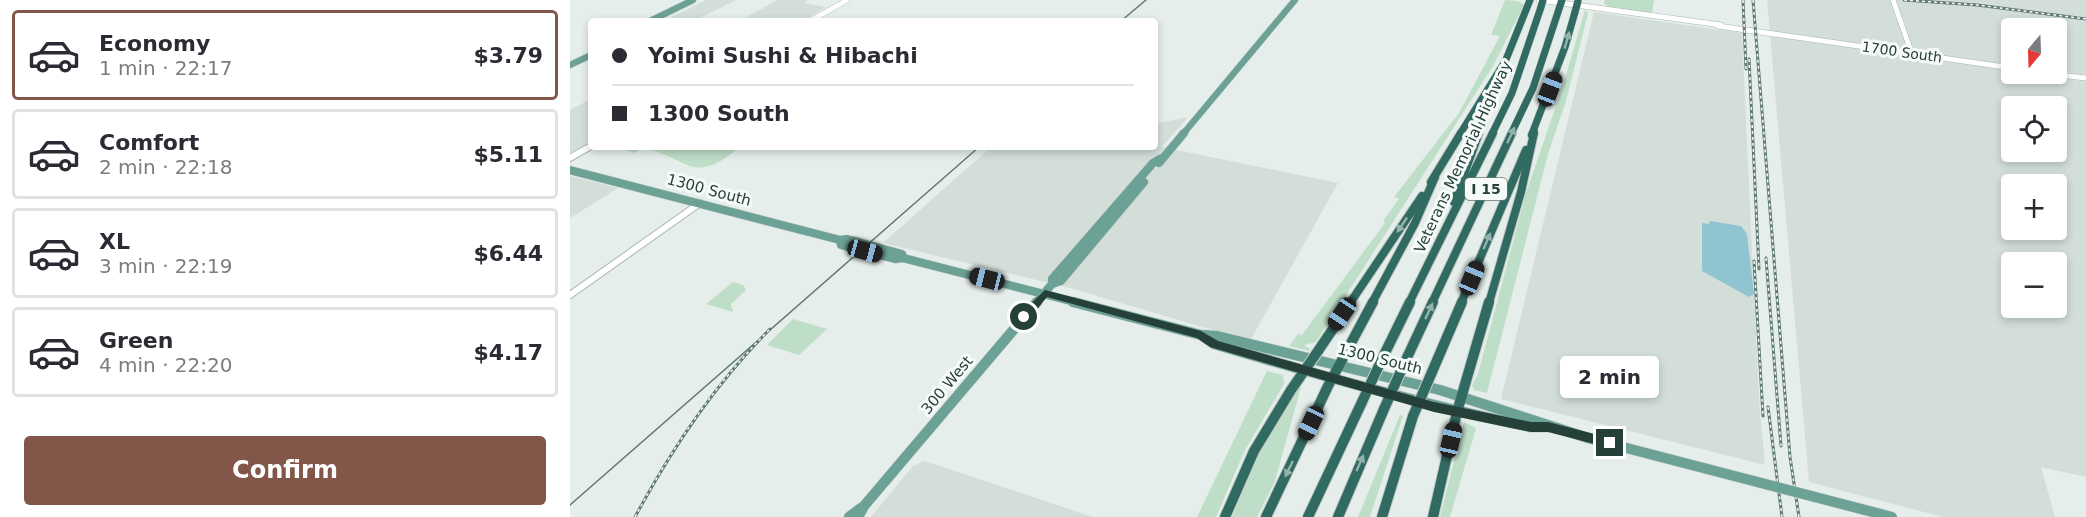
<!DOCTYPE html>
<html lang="en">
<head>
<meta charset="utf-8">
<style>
  :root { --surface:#fff; --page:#f2f2f3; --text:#2b2b33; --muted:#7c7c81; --line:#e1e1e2; --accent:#825649 }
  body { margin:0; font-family:"DejaVu Sans",sans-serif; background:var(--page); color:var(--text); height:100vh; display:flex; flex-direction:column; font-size:22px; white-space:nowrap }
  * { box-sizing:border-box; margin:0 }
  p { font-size:20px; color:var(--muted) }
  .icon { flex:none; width:33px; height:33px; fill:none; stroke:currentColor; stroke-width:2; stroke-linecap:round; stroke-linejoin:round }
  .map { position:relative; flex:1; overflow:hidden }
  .drawer { display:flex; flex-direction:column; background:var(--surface); width:570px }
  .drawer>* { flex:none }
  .banner { position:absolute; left:18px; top:18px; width:570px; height:132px; border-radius:6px; box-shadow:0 3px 9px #0003; display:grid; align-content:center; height:132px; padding:0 24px; background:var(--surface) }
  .needle { width:39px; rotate:199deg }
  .controls { position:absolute; left:1431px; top:18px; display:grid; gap:12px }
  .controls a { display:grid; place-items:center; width:66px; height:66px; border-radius:6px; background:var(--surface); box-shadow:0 3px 9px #0003; font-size:30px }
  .end { position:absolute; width:27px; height:27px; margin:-14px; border:8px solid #253f39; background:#fff; box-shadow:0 0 0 3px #fff }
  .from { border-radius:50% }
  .bubble { position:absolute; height:42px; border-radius:6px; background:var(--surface); box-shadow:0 3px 9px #0003; font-size:20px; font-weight:600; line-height:42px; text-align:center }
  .car { position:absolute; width:18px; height:36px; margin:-18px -9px; border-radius:8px; box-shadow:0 0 4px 2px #0007; background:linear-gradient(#222 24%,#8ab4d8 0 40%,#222 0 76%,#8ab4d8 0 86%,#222 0) }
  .banner b { display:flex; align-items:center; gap:21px; height:57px; font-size:22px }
  .banner b+b { border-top:2px solid var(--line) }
  .banner i { width:15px; height:15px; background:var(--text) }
  ul { padding:10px 0 0; list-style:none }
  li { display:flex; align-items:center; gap:18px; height:90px; margin:0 12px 9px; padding:0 12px; border:3px solid var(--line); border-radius:6px }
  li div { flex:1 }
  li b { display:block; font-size:22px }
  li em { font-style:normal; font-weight:600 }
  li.current { border-color:var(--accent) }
  li>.icon { width:54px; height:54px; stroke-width:1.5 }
  .primary-button { display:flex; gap:12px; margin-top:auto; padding:12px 24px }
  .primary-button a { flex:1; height:69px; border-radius:6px; background:var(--accent); color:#fff; font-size:24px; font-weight:600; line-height:69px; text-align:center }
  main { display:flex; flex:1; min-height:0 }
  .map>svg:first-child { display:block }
  .built { fill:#d3ded9; fill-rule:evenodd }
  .green { fill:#bfdec8 }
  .water { fill:#90c4d0 }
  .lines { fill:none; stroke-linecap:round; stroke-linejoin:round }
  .minor-far1-casing { stroke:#a8b6b1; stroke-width:6 }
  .minor-casing { stroke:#a8b6b1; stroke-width:8 }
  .major-far2-casing { stroke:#c2c9c8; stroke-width:7 }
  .major-far1-casing { stroke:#c2c9c8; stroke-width:9 }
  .major-casing { stroke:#c2c9c8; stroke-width:11 }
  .highway-far2-casing { stroke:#c2c9c8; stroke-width:8 }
  .highway-far1-casing { stroke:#c2c9c8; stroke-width:10 }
  .highway-casing { stroke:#c2c9c8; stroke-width:12 }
  .minor-far1 { stroke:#fff; stroke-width:5 }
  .minor { stroke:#fff; stroke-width:6 }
  .major-far2 { stroke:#6ca195; stroke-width:6 }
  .major-far1 { stroke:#6ca195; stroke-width:8 }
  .major { stroke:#6ca195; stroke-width:10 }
  .highway-far2 { stroke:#316a60; stroke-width:7 }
  .highway-far1 { stroke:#316a60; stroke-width:8 }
  .highway { stroke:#316a60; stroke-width:10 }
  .tram { stroke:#607a74; stroke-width:1.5 }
  .rail-casing { stroke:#607a74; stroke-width:3 }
  .rail { stroke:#f6faf8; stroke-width:1.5; stroke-dasharray:3; stroke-linecap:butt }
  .major-bridge-casing { stroke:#c2c9c8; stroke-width:11; stroke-linecap:butt }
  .highway-bridge-far1-casing { stroke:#c2c9c8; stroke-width:8; stroke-linecap:butt }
  .highway-bridge-casing { stroke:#c2c9c8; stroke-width:12; stroke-linecap:butt }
  .major-bridge { stroke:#6ca195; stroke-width:10 }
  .highway-bridge-far1 { stroke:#316a60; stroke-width:7 }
  .highway-bridge { stroke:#316a60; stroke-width:10 }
  .oneway { fill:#94b2ac }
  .route { fill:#253f39 }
  .labels { text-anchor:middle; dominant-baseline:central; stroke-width:6; stroke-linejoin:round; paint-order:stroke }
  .far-street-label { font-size:14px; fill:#253f39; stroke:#f6faf8 }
  .shield { fill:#f6faf8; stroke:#647772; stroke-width:1.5 }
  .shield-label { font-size:14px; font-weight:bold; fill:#253f39 }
  .street-label { font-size:15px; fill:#253f39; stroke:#f6faf8 }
</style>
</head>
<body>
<main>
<section class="drawer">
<ul>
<li class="current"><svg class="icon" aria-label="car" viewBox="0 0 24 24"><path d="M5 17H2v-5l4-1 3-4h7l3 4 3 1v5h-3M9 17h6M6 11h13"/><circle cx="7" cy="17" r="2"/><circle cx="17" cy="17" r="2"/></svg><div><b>Economy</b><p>1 min · 22:17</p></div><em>$3.79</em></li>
<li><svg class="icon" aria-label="car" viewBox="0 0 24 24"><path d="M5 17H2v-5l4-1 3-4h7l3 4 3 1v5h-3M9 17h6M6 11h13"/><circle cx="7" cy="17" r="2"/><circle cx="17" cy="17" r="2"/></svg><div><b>Comfort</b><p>2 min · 22:18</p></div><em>$5.11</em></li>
<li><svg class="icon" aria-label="car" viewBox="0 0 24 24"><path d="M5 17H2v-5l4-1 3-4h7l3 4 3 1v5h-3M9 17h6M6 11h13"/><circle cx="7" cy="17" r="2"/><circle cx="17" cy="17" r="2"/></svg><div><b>XL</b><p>3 min · 22:19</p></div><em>$6.44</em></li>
<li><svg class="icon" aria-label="car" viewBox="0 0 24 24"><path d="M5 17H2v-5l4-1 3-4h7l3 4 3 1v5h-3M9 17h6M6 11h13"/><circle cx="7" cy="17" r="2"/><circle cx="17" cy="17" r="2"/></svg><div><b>Green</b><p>4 min · 22:20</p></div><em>$4.17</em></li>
</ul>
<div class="primary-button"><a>Confirm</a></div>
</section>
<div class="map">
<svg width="1516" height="517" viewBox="0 0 1516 517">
  <rect width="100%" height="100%" fill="#e5eeea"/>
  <g class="built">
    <path d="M136,0H166L124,21H94Z"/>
    <path d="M208,0H238L234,3L256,7L233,21H195L176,17Z"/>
    <path d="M1197,0H1516V477L1471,467L1485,517H1373L1239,482ZM1442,28H1486V74H1442ZM1442,106H1486V152H1442ZM1442,184H1486V230H1442ZM1442,262H1486V308H1442Z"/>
    <path d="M1024,12L1172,33L1189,400L1195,465L931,399Z"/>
    <path d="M21,99V141L0,153V110Z"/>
    <path d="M618,117L592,147L768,183L680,341L500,288L313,243L421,147H585V124Z"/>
    <path d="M0,176L17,180L48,188L0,218Z"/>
    <path d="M354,461H355L523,517H301L343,466Z"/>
  </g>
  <g class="green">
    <path d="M935,0L948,1L954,5L923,66L746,342L734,345L740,349L739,351L719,346L728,334L732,335L815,223L813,221L829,199L824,197L889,113L930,36L921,35Z"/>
    <path d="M1035,0H1084L1082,14L1040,7L1034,4Z"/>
    <path d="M1015,10L1018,13L996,101L978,154L917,393L904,390L902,385L908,374L956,193L993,85Z"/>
    <path d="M48,147H170C122,187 120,158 73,148L64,153Z"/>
    <path d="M163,282L173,285L176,290L161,304L163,312L136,304Z"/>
    <path d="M223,319L257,329L229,355L197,345Z"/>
    <path d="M697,371L713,375L714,384L675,450L646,517H627Z"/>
    <path d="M727,387H731L705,481L687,517H662L690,451Z"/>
    <path d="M830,415L833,416L800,517H788Z"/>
    <path d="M894,422L906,428L880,517H870Z"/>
  </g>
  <path class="water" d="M1140,221L1171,226L1177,234L1184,294L1179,297L1132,271V223L1139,224Z"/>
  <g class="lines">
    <g class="minor-far1-casing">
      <g id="minor-far1">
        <path d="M969,0L1151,25"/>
        <path d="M1323,0L1342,54"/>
        <path d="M240,21L277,0"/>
        <path d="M1148,26L1442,68"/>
        <path d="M1481,74L1516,78"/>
      </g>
    </g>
    <g class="minor-casing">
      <g id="minor">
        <path d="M0,158L21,146"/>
        <path d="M0,295L130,203"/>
      </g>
    </g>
    <g class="major-far2-casing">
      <g id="major-far2">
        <path d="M80,21L123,0"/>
        <path d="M0,65L21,55"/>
        <path d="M613,134L725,0"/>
      </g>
    </g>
    <g class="major-far1-casing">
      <g id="major-far1">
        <path d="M589,163L614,133"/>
        <path d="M0,170L270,240L277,239L332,254L333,258"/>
        <path d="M270,240L271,245L325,259L333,258L509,303"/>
        <path d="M482,284L491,281L574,182"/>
        <path d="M466,303L482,284V279L583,163L590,159"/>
      </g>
    </g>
    <g class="major-casing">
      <g id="major">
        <path d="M503,302L631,335L647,336L870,390L1018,438"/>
        <path d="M631,335L644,344C749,375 854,405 961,427H977"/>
        <path d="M279,517L291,508"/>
        <path d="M288,517L294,506L467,302"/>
      </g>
    </g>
    <g class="highway-far2-casing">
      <g id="highway-far2">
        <path d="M933,67L960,0"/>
        <path d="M890,134L934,63"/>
        <path d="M908,134L927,83"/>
        <path d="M922,134L942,93L971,7"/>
        <path d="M941,134L963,88L989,9"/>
        <path d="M962,134L995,47L1005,12"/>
        <path d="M963,134L964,131"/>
      </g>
    </g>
    <g class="highway-far1-casing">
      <g id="highway-far1">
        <path d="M962,135L963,133"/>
        <path d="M861,182L891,133"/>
        <path d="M884,202L909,133"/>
        <path d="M780,303L852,196"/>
        <path d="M802,303L845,223L865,177"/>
        <path d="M839,303L923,133"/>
        <path d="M862,303L942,133"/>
        <path d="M891,303L956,150"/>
        <path d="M919,303L951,192L964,133"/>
      </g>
    </g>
    <g class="highway-casing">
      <g id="highway">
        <path d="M748,351L781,302"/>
        <path d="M812,359L840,302"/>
        <path d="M834,364L863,302"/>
        <path d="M862,372L892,302"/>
        <path d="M655,517L684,451L721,390"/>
        <path d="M696,517L758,386L803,302"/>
        <path d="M738,517L792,402"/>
        <path d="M768,517L814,409"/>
        <path d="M812,517L843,416"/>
        <path d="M863,517L887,412L919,302"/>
      </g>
    </g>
    <use href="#minor-far1" class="minor-far1"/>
    <use href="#minor" class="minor"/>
    <use href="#major-far2" class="major-far2"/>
    <use href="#major-far1" class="major-far1"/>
    <use href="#major" class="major"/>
    <use href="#highway-far2" class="highway-far2"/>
    <use href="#highway-far1" class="highway-far1"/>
    <use href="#highway" class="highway"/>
    <g class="tram">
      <path d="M551,21L576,0"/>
      <path d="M0,505L409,147"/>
    </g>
    <g class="rail-casing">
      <g id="rail">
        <path d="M1173,0L1176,69"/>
        <path d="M1183,0L1220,457L1229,517"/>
        <path d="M1334,0L1407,5L1516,19"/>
        <path d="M1179,59L1189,269"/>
        <path d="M1196,258L1211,446"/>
        <path d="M1184,261L1193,416"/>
        <path d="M1198,407L1212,517"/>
        <path d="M65,517C102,448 144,385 200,329"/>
      </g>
    </g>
    <use href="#rail" class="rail"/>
    <g class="major-bridge-casing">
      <path id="major-bridge" d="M1018,438L1322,517"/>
    </g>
    <g class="highway-bridge-far1-casing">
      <g id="highway-bridge-far1">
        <path d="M971,7L973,0"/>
        <path d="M989,9L992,0"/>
        <path d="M1005,12L1008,1"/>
      </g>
    </g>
    <g class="highway-bridge-casing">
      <g id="highway-bridge">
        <path d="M721,390L748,351"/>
        <path d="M792,402L812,359"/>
        <path d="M814,409L834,364"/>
        <path d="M843,416L862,372"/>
      </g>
    </g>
    <use href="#major-bridge" class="major-bridge"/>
    <use href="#highway-bridge-far1" class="highway-bridge-far1"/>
    <use href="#highway-bridge" class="highway-bridge"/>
  </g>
  <defs><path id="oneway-solid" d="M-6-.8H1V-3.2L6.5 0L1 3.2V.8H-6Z" transform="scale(1.5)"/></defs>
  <g class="oneway">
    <use href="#oneway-solid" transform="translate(997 40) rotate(-74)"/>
    <use href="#oneway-solid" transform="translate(941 135) rotate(-65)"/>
    <use href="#oneway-solid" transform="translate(832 225) rotate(124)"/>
    <use href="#oneway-solid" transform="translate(917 241) rotate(-67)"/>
    <use href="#oneway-solid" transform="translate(859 311) rotate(-65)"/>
    <use href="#oneway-solid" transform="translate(790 463) rotate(-66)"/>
    <use href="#oneway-solid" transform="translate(719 469) rotate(116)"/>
  </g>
  <path class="route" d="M475,290L631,331L648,341L864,402L961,422H978L1040,438L1046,443L1040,448L978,432H961L864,412L640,347L627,338L477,297L458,320H450V314Z"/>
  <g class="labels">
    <g class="far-street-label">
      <text transform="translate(1332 52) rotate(8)">1700 South</text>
    </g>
    <rect class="shield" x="895" y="178" width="42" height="22" rx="4.5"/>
    <g class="shield-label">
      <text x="916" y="189">I 15</text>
    </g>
    <g class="street-label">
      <text transform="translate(893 157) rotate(-65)">Veterans Memorial Highway</text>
      <text transform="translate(139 190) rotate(15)">1300 South</text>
      <text transform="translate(810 359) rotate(14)">1300 South</text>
      <text transform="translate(377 385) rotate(-50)">300 West</text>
    </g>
  </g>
</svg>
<div class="controls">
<a><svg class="needle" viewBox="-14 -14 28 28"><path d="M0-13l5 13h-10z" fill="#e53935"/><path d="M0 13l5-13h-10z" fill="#7c7c81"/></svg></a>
<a><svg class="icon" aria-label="locate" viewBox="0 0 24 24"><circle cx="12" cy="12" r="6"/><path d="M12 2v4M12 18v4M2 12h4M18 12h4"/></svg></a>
<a>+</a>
<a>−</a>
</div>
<i class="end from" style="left:454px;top:317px"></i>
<i class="end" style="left:1040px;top:443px"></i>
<div class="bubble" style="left:990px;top:356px;width:99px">2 min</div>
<i class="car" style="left:980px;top:89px;rotate:21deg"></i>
<i class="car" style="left:295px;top:251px;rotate:105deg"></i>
<i class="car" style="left:902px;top:278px;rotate:23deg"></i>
<i class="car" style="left:417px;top:279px;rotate:284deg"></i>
<i class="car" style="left:772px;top:314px;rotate:214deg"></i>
<i class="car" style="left:741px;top:423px;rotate:205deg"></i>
<i class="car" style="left:881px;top:440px;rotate:13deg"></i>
<div class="banner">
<b><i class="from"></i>Yoimi Sushi &amp; Hibachi</b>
<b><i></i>1300 South</b>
</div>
</div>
</main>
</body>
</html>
